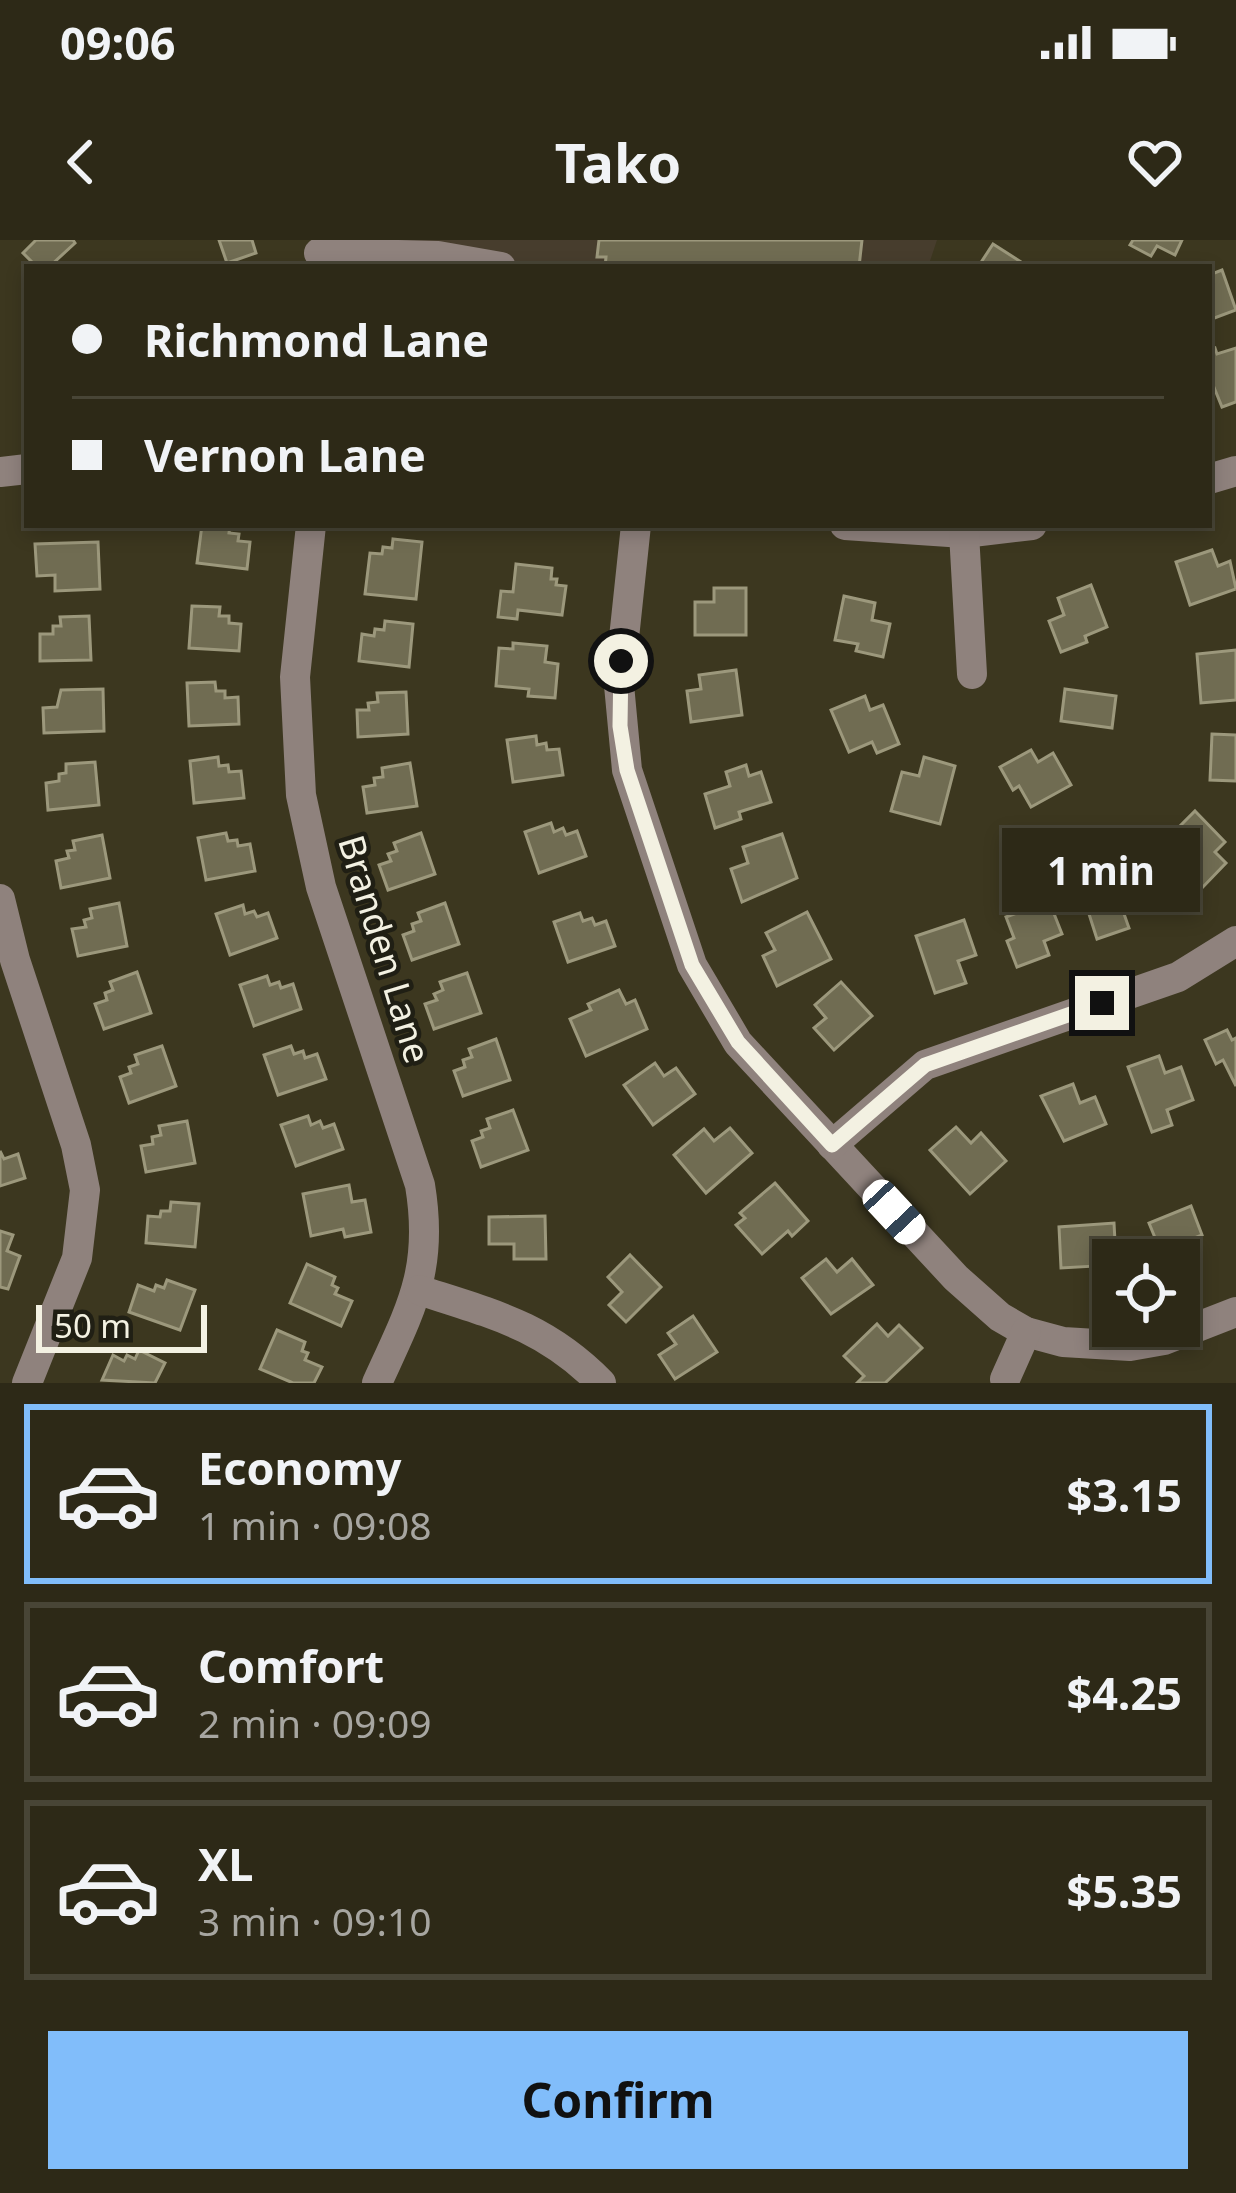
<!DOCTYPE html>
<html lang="en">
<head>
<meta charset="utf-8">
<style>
  :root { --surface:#2d2917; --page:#353120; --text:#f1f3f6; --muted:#a7a6a1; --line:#484536; --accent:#81bdfa }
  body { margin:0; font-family:"Noto Sans",sans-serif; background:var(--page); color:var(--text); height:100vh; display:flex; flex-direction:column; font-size:45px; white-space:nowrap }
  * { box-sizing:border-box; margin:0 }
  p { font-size:39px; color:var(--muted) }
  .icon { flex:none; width:66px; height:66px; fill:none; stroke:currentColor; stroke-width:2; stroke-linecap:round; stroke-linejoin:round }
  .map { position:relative; height:1143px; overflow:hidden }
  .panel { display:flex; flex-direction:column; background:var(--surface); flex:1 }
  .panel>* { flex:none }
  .top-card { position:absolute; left:24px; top:24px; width:1188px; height:264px; border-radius:0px; box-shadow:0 6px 18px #0003,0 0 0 3px var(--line); display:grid; align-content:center; height:264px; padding:0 48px; background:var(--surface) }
  .tools { position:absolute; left:1092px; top:999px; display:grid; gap:24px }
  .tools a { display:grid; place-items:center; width:108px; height:108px; border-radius:0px; background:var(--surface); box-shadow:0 6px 18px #0003,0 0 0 3px var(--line); font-size:60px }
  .scale { position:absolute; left:36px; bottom:30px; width:171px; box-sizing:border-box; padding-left:12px; border:6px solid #f3f1e2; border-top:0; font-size:33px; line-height:42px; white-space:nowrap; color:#f3f1e2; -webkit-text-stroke:9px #201f14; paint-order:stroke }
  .end { position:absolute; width:54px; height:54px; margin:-27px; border:15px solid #f3f1e2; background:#111; box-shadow:0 0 0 6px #111 }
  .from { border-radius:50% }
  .bubble { position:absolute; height:84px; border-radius:0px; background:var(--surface); box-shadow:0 6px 18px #0003,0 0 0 3px var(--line); font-size:39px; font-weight:700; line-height:84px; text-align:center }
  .car { position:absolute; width:36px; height:72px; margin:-36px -18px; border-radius:15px; box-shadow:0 0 9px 3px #0007; background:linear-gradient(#fff 24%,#345 0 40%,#fff 0 76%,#345 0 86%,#fff 0) }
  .top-card b { display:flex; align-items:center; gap:42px; height:114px; font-size:45px }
  .top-card b+b { border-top:3px solid var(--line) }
  .top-card i { width:30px; height:30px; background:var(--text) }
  ul { padding:21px 0 0; list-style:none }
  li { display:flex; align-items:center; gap:36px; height:180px; margin:0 24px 18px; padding:0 24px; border:6px solid var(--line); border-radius:0px }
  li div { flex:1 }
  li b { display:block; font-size:45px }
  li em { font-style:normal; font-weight:700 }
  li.active { border-color:var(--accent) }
  li>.icon { width:108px; height:108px; stroke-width:1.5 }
  .cta { display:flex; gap:24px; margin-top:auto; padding:24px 48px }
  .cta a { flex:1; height:138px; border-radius:0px; background:var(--accent); color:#111; font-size:48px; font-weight:700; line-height:138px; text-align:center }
  .status { display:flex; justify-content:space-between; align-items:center; height:84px; padding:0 60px; background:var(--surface); direction:ltr }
  .status svg { height:33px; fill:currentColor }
  header { display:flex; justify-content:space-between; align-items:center; height:156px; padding:0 48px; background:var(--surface); font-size:54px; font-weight:700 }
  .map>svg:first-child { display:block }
  .education { fill:#473d2d }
  .building { fill:#706c52; stroke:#9c987c; stroke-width:3 }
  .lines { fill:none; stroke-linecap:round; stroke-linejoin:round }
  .minor { stroke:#8f827d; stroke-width:30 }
  .route { stroke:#f3f1e2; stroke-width:15 }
  .labels { text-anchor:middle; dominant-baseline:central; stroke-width:9; stroke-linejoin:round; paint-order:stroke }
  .street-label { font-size:36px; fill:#f3f1e2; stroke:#201f14 }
</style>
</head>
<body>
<div class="status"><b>09:06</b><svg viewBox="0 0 49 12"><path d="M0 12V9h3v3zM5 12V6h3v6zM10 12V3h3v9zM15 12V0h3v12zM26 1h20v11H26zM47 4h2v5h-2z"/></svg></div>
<header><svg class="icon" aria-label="back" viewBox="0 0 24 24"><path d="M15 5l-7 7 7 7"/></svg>Tako<svg class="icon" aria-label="heart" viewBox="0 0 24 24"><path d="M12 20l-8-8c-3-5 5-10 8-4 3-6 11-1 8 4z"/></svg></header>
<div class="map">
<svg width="1236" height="1143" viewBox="0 0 1236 1143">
  <rect width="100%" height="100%" fill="#3c371f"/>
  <path class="education" d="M351,0H937L928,27H358Z"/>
  <g class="building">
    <path d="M73,0L75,3L49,27H37L23,13L36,0Z"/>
    <path d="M219,0H252L256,13L227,23Z"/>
    <path d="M599,0H862L859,27H605L606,17H597Z"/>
    <path d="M1133,0H1182L1175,15L1157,6L1151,16L1130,5Z"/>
    <path d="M993,4L1029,27H978Z"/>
    <path d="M1222,30L1236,70L1209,80V35Z"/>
    <path d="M1215,108L1217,114L1236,108V162L1222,167L1209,135V110Z"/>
    <path d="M202,285H230L229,293L239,294L238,301L250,302L247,329L197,323Z"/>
    <path d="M393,299L422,302L416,359L365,354L370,313L382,314L383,307L392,308Z"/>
    <path d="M98,302L100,349L55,351V335L37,336L35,304Z"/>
    <path d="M1212,310L1218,326L1230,321L1236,349L1190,365L1176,322Z"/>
    <path d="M516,324L552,328L551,339H557L556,345L566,346L562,375L518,370L517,379L498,377L501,351L513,352Z"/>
    <path d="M1091,345L1107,387L1085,396L1087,402L1061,412L1049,381L1064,375L1058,358Z"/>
    <path d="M714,348H746V395H695V362H714Z"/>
    <path d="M844,356L875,363L872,380L890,384L883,417L856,411L858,404L835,400Z"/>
    <path d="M192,366L220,367L219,376H229V383L241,384L239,411L189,408Z"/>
    <path d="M89,376L91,420L40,421V394H53V386H61L60,377Z"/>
    <path d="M385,381L413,384L409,427L359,421L362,394L374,396L375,389L384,390Z"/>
    <path d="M513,403L547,406L545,422L558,424L555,458L528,456L529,449L496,446L499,408L513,409Z"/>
    <path d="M1236,410V460L1201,463L1197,414Z"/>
    <path d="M736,430L742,475L691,482L687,451L701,449L699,435Z"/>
    <path d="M215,442L216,451H225V458L238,457L239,484L189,486L187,443Z"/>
    <path d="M103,449L104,491L44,493L43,468L57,467L61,450Z"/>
    <path d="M1065,449L1116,456L1112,488L1061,481Z"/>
    <path d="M406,452L408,494L358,497L357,470H369L368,463L378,462L377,453Z"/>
    <path d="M865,456L870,470L883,465L899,504L877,513L872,502L849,512L831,470Z"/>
    <path d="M1212,494L1236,495V541L1210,540Z"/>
    <path d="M536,496L537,505L546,503L547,510L559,509L563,535L513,542L507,500Z"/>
    <path d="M1031,510L1038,522L1053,513L1071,545L1031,567L1019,546L1013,550L1000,527Z"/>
    <path d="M218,517L219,526L228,525L229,532L241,531L244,558L194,563L190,521Z"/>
    <path d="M924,517L955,526L940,584L891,571L902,532L919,536Z"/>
    <path d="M95,522L99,565L48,570L46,543L59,541V534L66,533V524Z"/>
    <path d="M410,523L417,566L367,573L363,547L375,545L374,538L383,537L382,528Z"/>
    <path d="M746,525L749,536L761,532L771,562L739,572L741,579L715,588L705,554L730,546L726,532Z"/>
    <path d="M1195,571L1225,602L1215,612L1226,623L1202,648L1184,631L1188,627L1164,602Z"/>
    <path d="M551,583L554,592L563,588L566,595L577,591L586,616L539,633L525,592Z"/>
    <path d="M226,593L228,601L237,600L238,606L250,604L255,631L206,640L198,598Z"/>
    <path d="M421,593L435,634L388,650L379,625L391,621L388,614L397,611L394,603Z"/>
    <path d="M782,594L797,638L742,662L731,629L748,623L743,607Z"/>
    <path d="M102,595L110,638L61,648L56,621L69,618L67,611L75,610L73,601Z"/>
    <path d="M1130,635L1140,665L1123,671L1129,688L1097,699L1089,674L1095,671L1088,650Z"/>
    <path d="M1049,661L1062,694L1044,701L1049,715L1017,727L1007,701L1014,698L1006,677Z"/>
    <path d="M119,663L127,706L78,716L72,689L86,687L84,680L92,678L90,669Z"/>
    <path d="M445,663L459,704L412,720L403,695L414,691L412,684L421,681L418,673Z"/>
    <path d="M243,665L245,674L254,671L257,677L268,673L277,698L230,715L216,674Z"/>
    <path d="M807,672L831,719L777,746L763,716L775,710L766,693Z"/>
    <path d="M580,673L583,681L592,678L595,685L606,681L615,706L568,722L554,682Z"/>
    <path d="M964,680L976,715L958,721L966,743L935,753L916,696Z"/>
    <path d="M137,732L151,773L104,789L95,764L107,760L105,753L113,750L110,742Z"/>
    <path d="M467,733L481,773L434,789L425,764L437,760L434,754L443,750L440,742Z"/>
    <path d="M267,736L270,745L279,742L281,748L293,744L301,769L254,786L240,745Z"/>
    <path d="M841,742L872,776L834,810L814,788L826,778L815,765Z"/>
    <path d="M619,750L626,764L635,760L647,789L586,816L570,779L591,770L588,764Z"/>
    <path d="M1227,790L1232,800L1236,798V846L1223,820L1216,824L1205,800Z"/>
    <path d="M496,799L510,840L463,856L454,831L465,827L463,820L472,817L469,809Z"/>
    <path d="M162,806L176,846L129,863L120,837L131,833L129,827L138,824L135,815Z"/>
    <path d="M291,806L294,814L303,811L305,818L317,814L326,839L278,855L264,815Z"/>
    <path d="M1159,816L1165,833L1181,827L1193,860L1167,870L1172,885L1152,892L1128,827Z"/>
    <path d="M655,823L664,836L676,828L695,854L653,885L624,845Z"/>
    <path d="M1073,844L1080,863L1095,857L1106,884L1064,901L1041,856Z"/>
    <path d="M513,870L528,910L481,927L472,901L483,897L481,891L490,888L487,879Z"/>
    <path d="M308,876L311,885L320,881L323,888L334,884L343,909L296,926L281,885Z"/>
    <path d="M187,881L195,923L146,932L141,906L153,904L152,897L161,895L159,886Z"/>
    <path d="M956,887L971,903L981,893L1006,921L970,954L930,910Z"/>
    <path d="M730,888L752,913L706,953L674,915L704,889L714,901Z"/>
    <path d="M0,911L4,919L18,914L25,938L0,946Z"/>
    <path d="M775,943L808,981L792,996L788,991L762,1014L736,985L745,978L740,973Z"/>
    <path d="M349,945L352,962L365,960L371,992L345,997L343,989L311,996L303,954Z"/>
    <path d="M171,962L199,964L195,1007L146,1003L148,976L160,977L161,971H170Z"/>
    <path d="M1191,966L1202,995L1189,1000L1194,1014L1179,1020H1157L1152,1007L1158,1005L1149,983Z"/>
    <path d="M545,976L546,1019H514V1004H489V977Z"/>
    <path d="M1114,983L1116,1020H1113V1039L1096,1040L1095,1026L1061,1028L1059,987Z"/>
    <path d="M0,991L13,995L7,1011L20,1016L8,1049L0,1047Z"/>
    <path d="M630,1015L661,1047L626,1082L609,1065L622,1052L608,1037Z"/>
    <path d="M826,1019L837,1032L852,1019L873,1045L831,1074L802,1038Z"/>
    <path d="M307,1024L335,1037L332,1045L338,1048L335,1054L352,1061L341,1086L290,1063Z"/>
    <path d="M167,1040L195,1050L180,1090L129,1072L138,1045L154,1051L156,1045L164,1048Z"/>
    <path d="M693,1076L717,1112L675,1139L659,1115L676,1104L668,1093Z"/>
    <path d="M877,1084L888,1096L899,1085L922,1108L885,1143H857L864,1136L844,1116Z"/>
    <path d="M277,1090L305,1102L302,1111L308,1113L305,1120L322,1127L314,1143H293L260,1129Z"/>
    <path d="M139,1110L165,1123L155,1143L102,1140L113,1115L124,1121L127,1115L135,1119Z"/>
  </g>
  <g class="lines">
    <g class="minor">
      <path d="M319,13L438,16L501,27"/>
      <path d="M0,232L27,229"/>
      <path d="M1209,239L1236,231"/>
      <path d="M311,285L295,437L301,555L321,647L420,945C434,1030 411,1068 377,1143"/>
      <path d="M636,285L619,445L627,530L692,725L738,803L956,1038L1000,1077L1026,1092L1063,1102L1130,1106L1164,1100L1236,1072"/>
      <path d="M845,285L964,293L1032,285"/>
      <path d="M964,293L972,434"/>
      <path d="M0,659L15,720L76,905L85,950L77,1018L27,1143"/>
      <path d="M832,905L925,825L1178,737L1236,701"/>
      <path d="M419,1050C493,1074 545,1086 601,1143"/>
      <path d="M1005,1139L1026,1092"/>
    </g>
  </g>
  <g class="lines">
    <path class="route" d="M621,421L620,486L627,530L692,725L738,802L832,905L925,825L1102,763"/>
  </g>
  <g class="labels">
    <g class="street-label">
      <text transform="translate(385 709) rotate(73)">Branden Lane</text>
    </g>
  </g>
</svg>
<div class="tools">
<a><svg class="icon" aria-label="locate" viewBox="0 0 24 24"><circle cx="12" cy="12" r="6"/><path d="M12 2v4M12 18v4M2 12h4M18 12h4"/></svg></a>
</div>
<div class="scale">50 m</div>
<i class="end from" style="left:621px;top:421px"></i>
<i class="end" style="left:1102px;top:763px"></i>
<div class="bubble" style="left:1002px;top:588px;width:198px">1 min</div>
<i class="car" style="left:894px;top:972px;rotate:137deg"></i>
<div class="top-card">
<b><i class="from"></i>Richmond Lane</b>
<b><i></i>Vernon Lane</b>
</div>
</div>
<section class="panel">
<ul>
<li class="active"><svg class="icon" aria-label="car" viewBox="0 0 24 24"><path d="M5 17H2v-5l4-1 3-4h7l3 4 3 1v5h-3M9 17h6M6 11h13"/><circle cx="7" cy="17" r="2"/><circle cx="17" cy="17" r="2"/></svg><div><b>Economy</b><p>1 min · 09:08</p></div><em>$3.15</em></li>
<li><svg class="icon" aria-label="car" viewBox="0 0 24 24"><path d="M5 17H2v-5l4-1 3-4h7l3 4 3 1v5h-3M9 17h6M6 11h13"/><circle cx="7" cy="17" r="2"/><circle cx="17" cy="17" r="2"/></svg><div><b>Comfort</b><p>2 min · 09:09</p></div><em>$4.25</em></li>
<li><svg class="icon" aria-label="car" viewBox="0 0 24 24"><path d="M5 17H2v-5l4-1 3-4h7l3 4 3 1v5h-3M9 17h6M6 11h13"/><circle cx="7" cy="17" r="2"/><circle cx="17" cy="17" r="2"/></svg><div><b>XL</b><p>3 min · 09:10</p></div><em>$5.35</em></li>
</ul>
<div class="cta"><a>Confirm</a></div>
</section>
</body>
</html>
